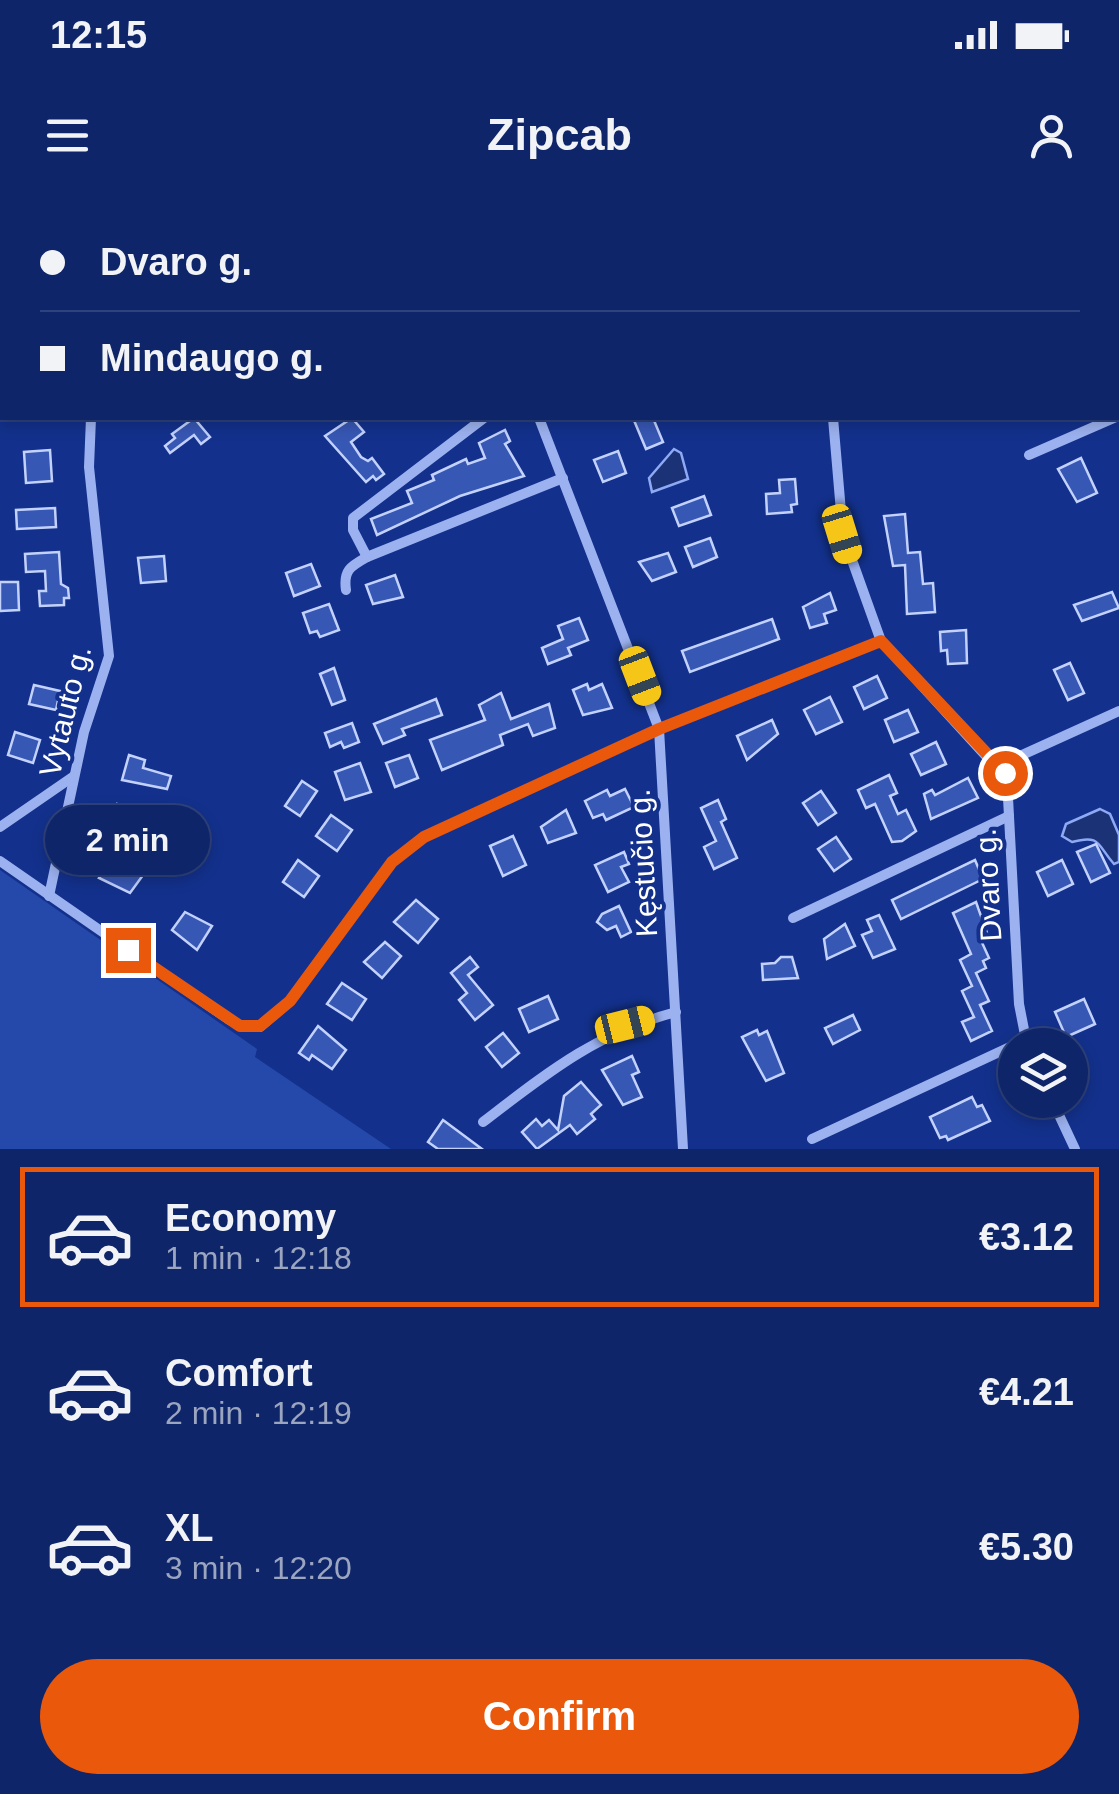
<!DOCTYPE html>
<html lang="en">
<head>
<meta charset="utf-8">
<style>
  :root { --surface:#0e2569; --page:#1c3171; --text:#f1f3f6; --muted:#9ba5c0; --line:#2e427d; --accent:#ea580c }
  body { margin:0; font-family:Arial,sans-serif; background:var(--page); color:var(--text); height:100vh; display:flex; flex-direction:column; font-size:38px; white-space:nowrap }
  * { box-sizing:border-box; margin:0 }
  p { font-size:32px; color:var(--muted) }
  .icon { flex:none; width:55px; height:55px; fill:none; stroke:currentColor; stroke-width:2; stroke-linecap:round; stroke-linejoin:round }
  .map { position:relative; height:949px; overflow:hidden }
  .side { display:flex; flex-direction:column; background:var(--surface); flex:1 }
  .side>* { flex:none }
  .banner { position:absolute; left:0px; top:0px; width:1120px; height:220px; box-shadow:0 5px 15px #0003,0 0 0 2px var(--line); display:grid; align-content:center; height:220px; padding:0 40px; background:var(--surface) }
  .buttons { position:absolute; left:998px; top:828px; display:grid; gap:20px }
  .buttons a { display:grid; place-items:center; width:90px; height:90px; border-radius:50%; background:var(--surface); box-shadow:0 5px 15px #0003,0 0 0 2px var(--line); font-size:50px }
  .end { position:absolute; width:45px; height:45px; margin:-22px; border:12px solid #ea580c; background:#fff; box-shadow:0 0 0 5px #fff }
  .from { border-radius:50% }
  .bubble { position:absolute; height:70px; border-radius:35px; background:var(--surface); box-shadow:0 5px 15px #0003,0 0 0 2px var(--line); font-size:32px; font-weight:700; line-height:70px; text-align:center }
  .car { position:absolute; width:30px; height:60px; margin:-30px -15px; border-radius:12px; box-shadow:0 0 8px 2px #0007; background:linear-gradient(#f5c518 24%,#345 0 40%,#f5c518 0 76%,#345 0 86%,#f5c518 0) }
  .banner b { display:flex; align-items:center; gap:35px; height:95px; font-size:38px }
  .banner b+b { border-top:2px solid var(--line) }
  .banner i { width:25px; height:25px; background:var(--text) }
  ul { padding:18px 0 0; list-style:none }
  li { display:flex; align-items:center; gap:30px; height:140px; margin:0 20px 15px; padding:0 20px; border:5px solid transparent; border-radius:0px }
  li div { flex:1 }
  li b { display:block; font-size:38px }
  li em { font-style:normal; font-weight:700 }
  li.active { border-color:var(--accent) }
  li>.icon { width:90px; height:90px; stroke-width:1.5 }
  .button { display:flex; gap:20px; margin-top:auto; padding:20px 40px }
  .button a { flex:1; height:115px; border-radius:60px; background:var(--accent); color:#fff; font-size:40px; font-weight:700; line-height:115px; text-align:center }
  .status { display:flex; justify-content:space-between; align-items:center; height:70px; padding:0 50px; background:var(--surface); direction:ltr }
  .status svg { height:28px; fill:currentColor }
  header { display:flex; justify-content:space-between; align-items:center; height:130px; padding:0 40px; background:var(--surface); font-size:45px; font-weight:700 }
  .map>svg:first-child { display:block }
  .green { fill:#2548ab }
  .water { fill:#1c3277; stroke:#8eaaf4; stroke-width:2.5 }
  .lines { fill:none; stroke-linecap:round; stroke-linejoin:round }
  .stream { stroke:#8eaaf4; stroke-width:4 }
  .building { fill:#3757b4; stroke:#c3d2fc; stroke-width:2.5 }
  .minor { stroke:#9cb2f0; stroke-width:10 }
  .route { stroke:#ea580c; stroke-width:12 }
  .labels { text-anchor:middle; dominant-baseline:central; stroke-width:8; stroke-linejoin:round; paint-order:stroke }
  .street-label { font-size:30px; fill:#fff; stroke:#13318c }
</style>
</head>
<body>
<div class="status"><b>12:15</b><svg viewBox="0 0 49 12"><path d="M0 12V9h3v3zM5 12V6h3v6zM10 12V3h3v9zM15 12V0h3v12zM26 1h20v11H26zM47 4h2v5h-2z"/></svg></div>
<header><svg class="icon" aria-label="menu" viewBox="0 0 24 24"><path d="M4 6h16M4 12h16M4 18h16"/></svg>Zipcab<svg class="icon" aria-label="person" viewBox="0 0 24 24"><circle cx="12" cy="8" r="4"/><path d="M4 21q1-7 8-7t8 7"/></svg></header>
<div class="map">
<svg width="1119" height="949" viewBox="0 0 1119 949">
  <rect width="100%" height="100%" fill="#13318c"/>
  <path class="green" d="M0,670L257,849L255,857L391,949H0Z"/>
  <g class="water">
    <path d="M674,249L681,253L688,279L652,292L649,278Z"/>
    <path d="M1100,609L1110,614L1119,635V662L1114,664C1097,645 1101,634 1072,642L1062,636L1066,624Z"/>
  </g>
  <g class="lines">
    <g class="stream">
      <path d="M55,2L58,0"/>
      <path d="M0,58L2,56"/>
    </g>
  </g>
  <g class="building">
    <path d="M194,218L210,237L201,244L194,235L170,253L165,246L175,238L172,234Z"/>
    <path d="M352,218L364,232L351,242L361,257L368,261L372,258L384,274L376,280L373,276L366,282L325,236Z"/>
    <path d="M633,218H653L663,242L646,249Z"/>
    <path d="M505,230L510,241L505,244L524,276L460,296L377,335L371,319L412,303L407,291L434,280L432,275L466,259L468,264L485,258L479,243Z"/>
    <path d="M50,250L52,281L26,283L24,252Z"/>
    <path d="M618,251L626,273L603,282L594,260Z"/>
    <path d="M1081,258L1097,293L1077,302L1058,269Z"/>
    <path d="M795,279L797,304L791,305L792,312L767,314L766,294L780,293L779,280Z"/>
    <path d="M704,296L711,315L679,326L672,308Z"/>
    <path d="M55,308L56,327L17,329L16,310Z"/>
    <path d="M905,314L908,353L920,352L923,384L933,383L935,412L907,414L905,365L893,366L884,316Z"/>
    <path d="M710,338L717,357L693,367L685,347Z"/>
    <path d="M59,352L61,384L68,388L69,398H64V405L40,406L39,391H46L45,371L26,372L25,354Z"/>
    <path d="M668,353L676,372L652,381L639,362Z"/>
    <path d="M164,356L166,381L141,383L138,358Z"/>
    <path d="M311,364L320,386L294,396L286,373Z"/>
    <path d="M395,375L403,397L373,404L366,385Z"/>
    <path d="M0,382H18L19,410L0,411Z"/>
    <path d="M1112,392L1119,408L1082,421L1074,405Z"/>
    <path d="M830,393L836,410L824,414L827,423L810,428L803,407Z"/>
    <path d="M329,404L339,430L320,437L317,431L310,433L303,413Z"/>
    <path d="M579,418L588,440L568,448L571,455L548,464L542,448L563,439L558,426Z"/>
    <path d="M772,419L779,439L690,472L682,451Z"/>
    <path d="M966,430L967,463L948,464L947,450L941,451L940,432Z"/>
    <path d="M1070,463L1084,493L1068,500L1054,470Z"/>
    <path d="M334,468L345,500L332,505L320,474Z"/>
    <path d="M877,476L887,498L864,509L854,487Z"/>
    <path d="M587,484L589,490L602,484L612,508L583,515L573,490Z"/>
    <path d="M34,485L60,491L56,510L29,504Z"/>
    <path d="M501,493L511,519L549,504L555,528L533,536L528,524L500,535L503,545L442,570L430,540L485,520L479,505Z"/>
    <path d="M830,497L842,522L816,534L804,510Z"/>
    <path d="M436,499L442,515L402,529L405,535L383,544L374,524Z"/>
    <path d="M908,510L918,532L894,542L885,520Z"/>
    <path d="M772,520L778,534L747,560L737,536Z"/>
    <path d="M352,523L359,542L344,548L341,542L330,547L325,533Z"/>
    <path d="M15,532L40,540L33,563L8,555Z"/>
    <path d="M936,542L946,564L921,575L911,554Z"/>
    <path d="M129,555L145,560L143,568L171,576L167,589L122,580Z"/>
    <path d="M409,555L418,578L395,587L386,563Z"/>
    <path d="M360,563L371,592L345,600L335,572Z"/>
    <path d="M889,575L897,593L890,596L898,614L906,610L916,631L902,641L892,642L875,604L866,608L858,590Z"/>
    <path d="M968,578L978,598L931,619L924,594L932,590L935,595Z"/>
    <path d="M302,581L317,591L300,616L285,606Z"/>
    <path d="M625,589L634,607L606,620L603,614L593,618L585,601L607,590L610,596Z"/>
    <path d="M821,591L836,613L818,625L803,603Z"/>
    <path d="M718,600L726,619L721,622L737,658L714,669L704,647L716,641L701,608Z"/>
    <path d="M117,604L134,607L132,615L140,617L135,639L110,634Z"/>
    <path d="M566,610L576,633L548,643L541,627Z"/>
    <path d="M331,615L352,630L337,651L316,636Z"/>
    <path d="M513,636L526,665L503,676L490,646Z"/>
    <path d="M836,637L851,659L834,671L818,649Z"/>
    <path d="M1096,644L1110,673L1091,682L1077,652Z"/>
    <path d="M118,651L146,671L130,693L99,678Z"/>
    <path d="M624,652L629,664L621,667L629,682L608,692L595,665Z"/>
    <path d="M298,660L319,676L304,697L283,682Z"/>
    <path d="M975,660L983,679L901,719L892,700Z"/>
    <path d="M1062,660L1073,684L1048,696L1037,672Z"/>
    <path d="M416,700L438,719L418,743L394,722Z"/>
    <path d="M976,702L987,733L979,736L989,758L983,761L986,768L976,773L989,801L980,805L992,831L971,841L962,822L974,817L962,791L972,786L960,760L971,754L953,713Z"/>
    <path d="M619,706L631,732L621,737L616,726L607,730L597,722L602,714Z"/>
    <path d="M185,712L212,726L197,750L172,730Z"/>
    <path d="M879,715L895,749L873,758L862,735L872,731L867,720Z"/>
    <path d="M845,724L855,746L827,759L824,739Z"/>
    <path d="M385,742L401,756L382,778L364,762Z"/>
    <path d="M470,757L478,767L468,775L493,805L475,820L459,800L467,793L451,773Z"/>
    <path d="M781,757H792L798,778L763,780L762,764L775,763Z"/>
    <path d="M342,783L366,799L352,820L327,804Z"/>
    <path d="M548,796L558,819L529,832L519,809Z"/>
    <path d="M1084,799L1095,824L1066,837L1055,812Z"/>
    <path d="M853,815L860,830L833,844L825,828Z"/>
    <path d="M318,826L346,850L332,869L312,855L309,860L299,853Z"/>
    <path d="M757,830L759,835L767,831L784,873L766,881L742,837Z"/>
    <path d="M503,833L519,853L502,867L486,847Z"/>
    <path d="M632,856L639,872L632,875L642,897L623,905L602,870Z"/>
    <path d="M581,882L601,905L591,914L595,919L577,934L570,925L537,949L522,932L536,919L542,926L549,920L558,930L564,896Z"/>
    <path d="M972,897L977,907L982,905L990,921L948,940L946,936L940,938L930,917Z"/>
    <path d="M443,920L482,949H438L428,942Z"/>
  </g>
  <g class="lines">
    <g class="minor">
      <path d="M453,0L454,2"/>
      <path d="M822,0V2"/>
      <path d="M332,2L335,0"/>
      <path d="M0,87L2,89"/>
      <path d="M539,218L659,529L683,949"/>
      <path d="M833,218L843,335L881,441L1007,579L1019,804L1027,845"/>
      <path d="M1029,255L1114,218"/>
      <path d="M367,357L353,330V318L484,218"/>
      <path d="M346,390C343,370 351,366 367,357L563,278"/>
      <path d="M998,566L1119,511"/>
      <path d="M0,627L74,576"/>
      <path d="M0,661L228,819L241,826L260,827L290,801L392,662L424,637L659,529L881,441"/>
      <path d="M49,696L84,532L109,456L89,267L91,218"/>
      <path d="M793,718L1009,616"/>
      <path d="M1052,900L1075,949"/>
      <path d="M483,922C547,873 596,833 676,812"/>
      <path d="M812,939L1025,840"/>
    </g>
  </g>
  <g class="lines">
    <path class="route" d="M128,750L240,826H260L290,801L392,662L424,637L659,529L881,441L1005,573"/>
  </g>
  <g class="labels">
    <g class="street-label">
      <text transform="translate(65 511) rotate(-76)">Vytauto g.</text>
      <text transform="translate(643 663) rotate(-93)">Kęstučio g.</text>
      <text transform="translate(988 685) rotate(-93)">Dvaro g.</text>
    </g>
  </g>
</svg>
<div class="buttons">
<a><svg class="icon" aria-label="layers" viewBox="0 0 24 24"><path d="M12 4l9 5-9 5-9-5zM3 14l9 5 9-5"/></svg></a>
</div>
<i class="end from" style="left:1005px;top:573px"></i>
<i class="end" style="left:128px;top:750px"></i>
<div class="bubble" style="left:45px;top:605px;width:165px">2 min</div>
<i class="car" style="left:842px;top:334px;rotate:163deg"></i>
<i class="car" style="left:640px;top:476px;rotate:159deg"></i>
<i class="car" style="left:625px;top:825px;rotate:76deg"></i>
<div class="banner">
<b><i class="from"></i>Dvaro g.</b>
<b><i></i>Mindaugo g.</b>
</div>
</div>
<section class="side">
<ul>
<li class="active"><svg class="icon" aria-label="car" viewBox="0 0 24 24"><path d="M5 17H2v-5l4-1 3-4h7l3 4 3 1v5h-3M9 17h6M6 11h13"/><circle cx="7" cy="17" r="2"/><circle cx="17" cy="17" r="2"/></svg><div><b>Economy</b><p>1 min · 12:18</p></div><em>€3.12</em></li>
<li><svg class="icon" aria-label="car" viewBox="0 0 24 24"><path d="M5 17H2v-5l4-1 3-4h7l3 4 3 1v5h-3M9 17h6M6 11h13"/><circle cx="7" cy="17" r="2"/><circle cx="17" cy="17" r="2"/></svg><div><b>Comfort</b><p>2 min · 12:19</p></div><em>€4.21</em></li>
<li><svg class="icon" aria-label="car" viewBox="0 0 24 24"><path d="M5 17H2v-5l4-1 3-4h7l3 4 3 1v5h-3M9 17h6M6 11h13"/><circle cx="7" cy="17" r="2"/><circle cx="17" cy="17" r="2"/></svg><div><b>XL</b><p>3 min · 12:20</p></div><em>€5.30</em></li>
</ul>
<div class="button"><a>Confirm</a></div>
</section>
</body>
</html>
